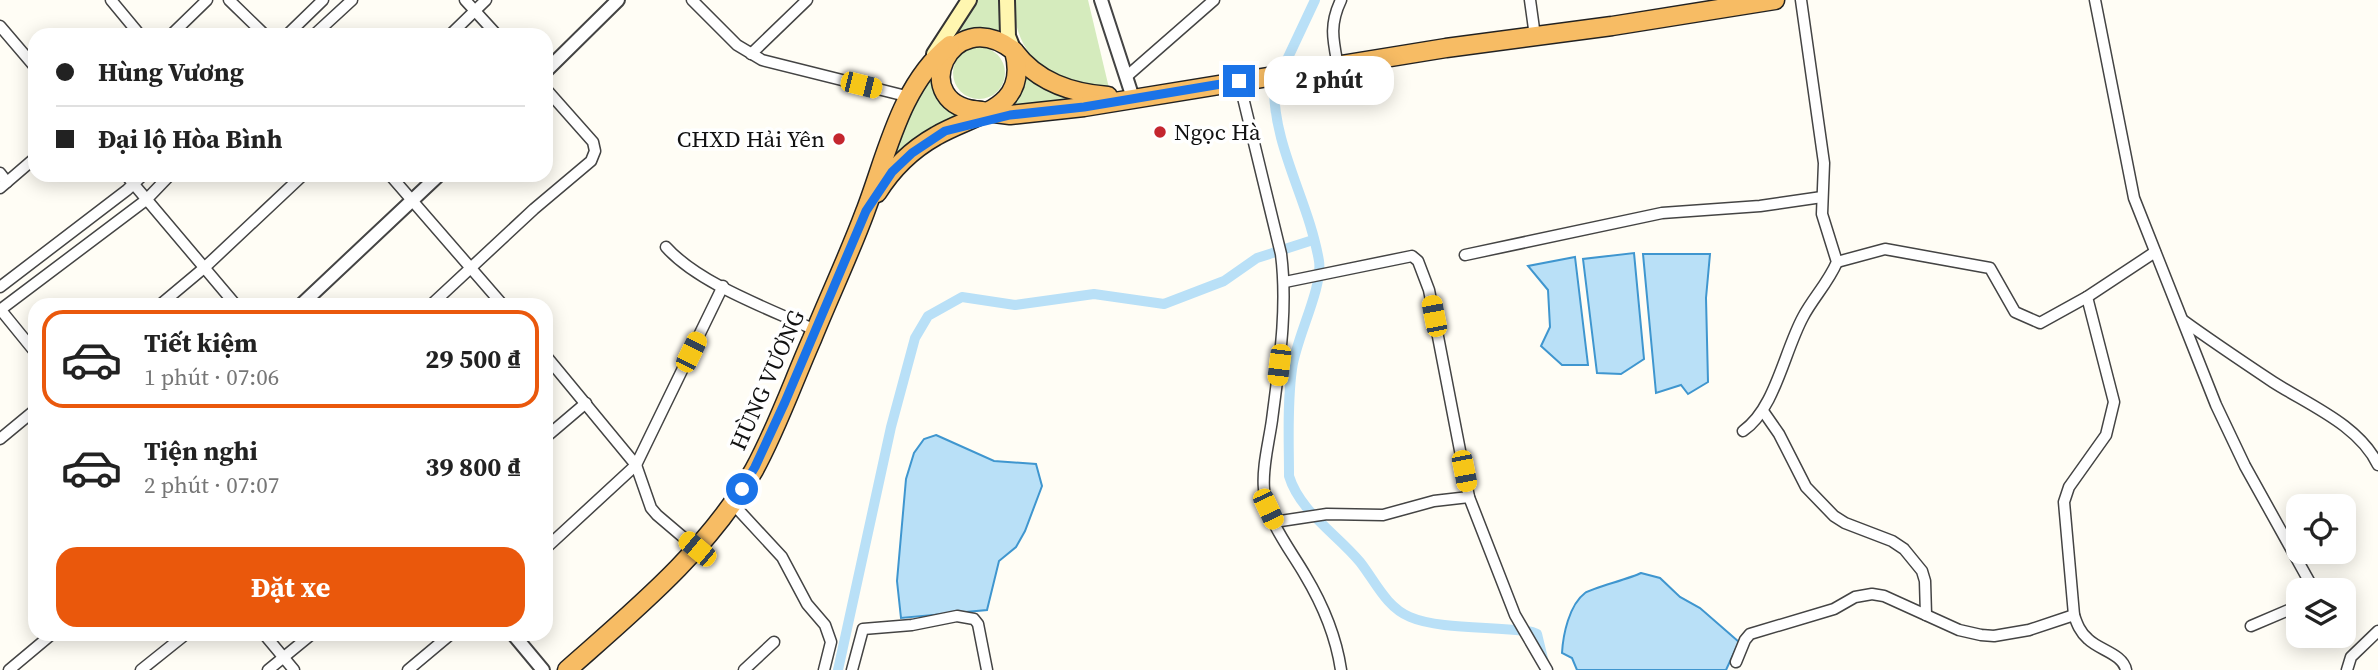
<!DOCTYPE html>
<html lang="vi">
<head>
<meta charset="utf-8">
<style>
  :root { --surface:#fff; --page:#f6f6f6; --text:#222; --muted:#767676; --line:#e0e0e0; --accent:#ea580c }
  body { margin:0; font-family:"Source Serif 4",serif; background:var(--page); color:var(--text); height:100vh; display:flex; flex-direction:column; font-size:26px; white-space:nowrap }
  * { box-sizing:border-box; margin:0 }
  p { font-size:23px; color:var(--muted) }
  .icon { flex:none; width:38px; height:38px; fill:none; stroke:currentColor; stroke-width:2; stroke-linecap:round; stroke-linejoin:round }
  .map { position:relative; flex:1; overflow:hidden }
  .side { position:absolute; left:28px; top:298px; width:525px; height:343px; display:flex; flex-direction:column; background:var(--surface); border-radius:21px; box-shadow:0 4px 18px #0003 }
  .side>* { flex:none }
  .guide { position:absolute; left:28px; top:28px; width:525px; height:154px; border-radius:21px; box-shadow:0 4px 18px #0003; display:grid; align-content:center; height:154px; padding:0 28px; background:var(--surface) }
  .fabs { position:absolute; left:2286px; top:494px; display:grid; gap:14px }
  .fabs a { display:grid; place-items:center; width:70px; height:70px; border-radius:14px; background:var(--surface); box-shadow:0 4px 18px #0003; font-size:35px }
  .end { position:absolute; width:32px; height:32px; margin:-16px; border:9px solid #1a73e8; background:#fff; box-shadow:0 0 0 4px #fff }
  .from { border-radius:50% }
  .bubble { position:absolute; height:49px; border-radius:21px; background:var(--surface); box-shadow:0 4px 18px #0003; font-size:23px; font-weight:700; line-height:49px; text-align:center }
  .car { position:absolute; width:21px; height:42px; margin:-21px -10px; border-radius:9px; box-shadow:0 0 5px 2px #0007; background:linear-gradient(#f5c518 24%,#345 0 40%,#f5c518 0 76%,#345 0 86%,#f5c518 0) }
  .guide b { display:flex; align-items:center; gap:24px; height:66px; font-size:26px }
  .guide b+b { border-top:2px solid var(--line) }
  .guide i { width:18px; height:18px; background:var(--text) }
  ul { padding:12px 0 0; list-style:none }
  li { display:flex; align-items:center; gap:21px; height:98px; margin:0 14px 10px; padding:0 14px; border:4px solid transparent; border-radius:21px }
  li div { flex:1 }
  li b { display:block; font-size:26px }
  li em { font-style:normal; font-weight:700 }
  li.on { border-color:var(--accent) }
  li>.icon { width:63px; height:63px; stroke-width:1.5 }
  .button { display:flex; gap:14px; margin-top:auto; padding:14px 28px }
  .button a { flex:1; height:80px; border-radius:21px; background:var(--accent); color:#fff; font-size:28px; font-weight:700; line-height:80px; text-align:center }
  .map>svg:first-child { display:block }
  .green { fill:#d5ebbd }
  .water { fill:#b9e0f7; stroke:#3f96cf; stroke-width:2 }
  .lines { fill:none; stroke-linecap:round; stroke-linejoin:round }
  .canal { stroke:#b9e0f7; stroke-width:10 }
  .minor-casing { stroke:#444; stroke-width:13 }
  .tertiary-casing { stroke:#444; stroke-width:16 }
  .secondary-casing { stroke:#333; stroke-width:18 }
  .trunk-casing { stroke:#222; stroke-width:21 }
  .minor { stroke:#fff; stroke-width:10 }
  .tertiary { stroke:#fff; stroke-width:12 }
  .secondary { stroke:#fff6b0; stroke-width:14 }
  .trunk { stroke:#f7bc64; stroke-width:18 }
  .route { stroke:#1a73e8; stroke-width:9 }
  .poi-dot { fill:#c4262e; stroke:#fff; stroke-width:2.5 }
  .labels { text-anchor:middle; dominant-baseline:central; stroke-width:7; stroke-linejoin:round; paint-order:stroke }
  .poi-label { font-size:23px; fill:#111; stroke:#fff; text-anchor:start }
  .street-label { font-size:23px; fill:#111; stroke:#fff }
</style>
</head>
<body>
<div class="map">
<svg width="2378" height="670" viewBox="0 0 2378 670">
  <rect width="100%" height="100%" fill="#fffdf5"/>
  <g class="green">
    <path d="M977,0H1000V33L974,29L956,31Z"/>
    <path d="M1014,0H1088L1109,88C1055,89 1012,56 1014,0Z"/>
    <circle cx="979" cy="73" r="26"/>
    <path d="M1024,72L1086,100L1007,110Z"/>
    <path d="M929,73L936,89L960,115L886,163Z"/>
  </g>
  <g class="water">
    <path d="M1634,253L1644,359L1621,374L1597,373L1583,259Z"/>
    <path d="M1643,254H1710L1706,298L1708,382L1688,394L1681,385L1656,393Z"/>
    <path d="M1575,257L1588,365H1562L1541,346L1550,327L1548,290L1528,266Z"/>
    <path d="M936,435L994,461L1036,464L1042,486L1025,531L1016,547L999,561L987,610L901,618L897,581L906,479L914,453L924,439Z"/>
    <path d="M1641,573L1660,578L1680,597L1700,608L1739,642L1726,670H1577L1572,658L1562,653C1563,635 1569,605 1585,593C1592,588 1629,579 1641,573Z"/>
  </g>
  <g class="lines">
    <g class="canal">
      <path d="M1284,66L1315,0"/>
      <path d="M1274,85C1273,147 1309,201 1319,261C1323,288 1296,338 1292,369C1287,404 1289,441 1289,476C1300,512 1337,534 1360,562C1375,581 1386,607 1410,617C1440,630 1497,626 1532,632L1537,634L1544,663"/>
      <path d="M838,670L891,427L915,338L928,316L962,297L1015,305L1094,294L1164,304L1224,281L1257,258L1313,240"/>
    </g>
    <g class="minor-casing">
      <g id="minor">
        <path d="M111,0L140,35"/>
        <path d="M229,0L265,35"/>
        <path d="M465,0L497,35"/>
        <path d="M692,0L737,45L762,60L910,97"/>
        <path d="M1530,0L1535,36"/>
        <path d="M2095,0L2134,198L2216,405L2245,466L2314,590"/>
        <path d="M0,26L35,67"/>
        <path d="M171,35L207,0"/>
        <path d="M287,35L323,0"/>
        <path d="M314,35L352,0"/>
        <path d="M450,35L486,0"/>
        <path d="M751,54L807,0"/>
        <path d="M1338,66C1333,40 1329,25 1341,0"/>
        <path d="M1126,77L1214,0"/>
        <path d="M1239,81L1281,254C1288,309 1279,365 1272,420C1269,442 1262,467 1264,489C1266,520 1290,549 1305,575C1323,605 1336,636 1341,670"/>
        <path d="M0,173L7,182"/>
        <path d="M126,175L235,304"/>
        <path d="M390,175L502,304"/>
        <path d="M0,188L35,158"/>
        <path d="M666,247C699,284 770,309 815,330"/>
        <path d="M1465,255L1662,213L1760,206L1822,197"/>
        <path d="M1837,262L1885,249L1990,268L2015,312L2040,323L2087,297L2155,252"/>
        <path d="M1285,282L1412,256L1418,261L1429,290L1469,497L1515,615L1547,670"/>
        <path d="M0,287L127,190L143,175"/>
        <path d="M2087,297L2114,402L2106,435L2069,487L2064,502L2074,615C2077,624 2080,632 2088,639C2099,650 2123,654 2126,670"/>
        <path d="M161,304L204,268L303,175"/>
        <path d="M432,304L534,209L591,161L595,151L593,142L546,89"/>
        <path d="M0,309L35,352"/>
        <path d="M0,310L146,200L170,175"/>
        <path d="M2184,321C2213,342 2243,362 2273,382C2309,405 2359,425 2378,465"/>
        <path d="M546,356L636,465L651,508L657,515L697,549"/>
        <path d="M1763,411L1779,434L1806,487L1834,516L1845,523L1892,541L1904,549L1922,571L1925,581L1926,615"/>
        <path d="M1743,431C1775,409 1784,352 1803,317C1813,298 1828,283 1837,262L1822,214L1824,163L1801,0"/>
        <path d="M546,437L586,403"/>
        <path d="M0,439L35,410"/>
        <path d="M733,504L782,557L807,604L825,625L831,642L824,670"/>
        <path d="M1274,522L1327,514L1383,515L1434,501L1469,497"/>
        <path d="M546,548L636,465L723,286"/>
        <path d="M2251,626L2298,606"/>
        <path d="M264,634L294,670"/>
        <path d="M1736,662L1745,640L1750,634L1834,609L1855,597L1872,594L1884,596L1959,630L1981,635L1994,636L2029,630L2074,615"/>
        <path d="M9,670L52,634"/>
        <path d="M141,670L186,634"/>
        <path d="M268,670L312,634"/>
        <path d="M408,670L451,634"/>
        <path d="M744,670L774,642"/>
        <path d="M852,670L863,629L912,625L957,616L974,619L978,624L987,670"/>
        <path d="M2347,670L2351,657L2378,631"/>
      </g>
    </g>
    <g class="tertiary-casing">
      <g id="tertiary">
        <path d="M1101,0L1133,98"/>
        <path d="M546,71L618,0"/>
        <path d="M302,304L439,175"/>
        <path d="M513,634L543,670"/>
      </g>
    </g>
    <g class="secondary-casing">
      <g id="secondary">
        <path d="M1007,0L1008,36L1014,51"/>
        <path d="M934,54L969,0"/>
      </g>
    </g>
    <g class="trunk-casing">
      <g id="trunk">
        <path d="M1014,51C1037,82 1071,93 1108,96"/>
        <path d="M971,110L1010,115L1084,107L1446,48L1612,26L1775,0"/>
        <path d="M877,193C892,169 911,150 936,136C975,113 1030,110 1014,51C949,0 904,108 982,111"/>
        <path d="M567,670C636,609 708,550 754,470C777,428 793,382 812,339C829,297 849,255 865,212C887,155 900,85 950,45"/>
      </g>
    </g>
    <use href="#minor" class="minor"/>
    <use href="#tertiary" class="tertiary"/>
    <use href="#secondary" class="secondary"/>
    <use href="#trunk" class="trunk"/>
  </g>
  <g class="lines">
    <path class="route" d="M742,489L755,467L785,402L866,211L892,172L912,153L945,131L1010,115L1084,107L1239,81"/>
  </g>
  <g class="poi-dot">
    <circle cx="1160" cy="132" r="7"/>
    <circle cx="839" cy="139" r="7"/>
  </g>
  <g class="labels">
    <g class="poi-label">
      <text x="1174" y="132">Ngọc Hà</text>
      <text x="825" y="139" text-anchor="end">CHXD Hải Yên</text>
    </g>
    <g class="street-label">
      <text transform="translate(767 380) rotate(-66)">HÙNG VƯƠNG</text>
    </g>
  </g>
</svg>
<div class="fabs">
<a><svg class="icon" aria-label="locate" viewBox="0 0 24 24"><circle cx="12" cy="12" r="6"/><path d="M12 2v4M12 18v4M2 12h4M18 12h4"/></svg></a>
<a><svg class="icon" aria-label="layers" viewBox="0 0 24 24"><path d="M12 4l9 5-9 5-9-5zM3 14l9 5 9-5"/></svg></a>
</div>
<i class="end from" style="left:742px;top:489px"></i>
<i class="end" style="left:1239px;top:81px"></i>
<div class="bubble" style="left:1264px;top:56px;width:130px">2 phút</div>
<i class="car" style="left:861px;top:85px;rotate:104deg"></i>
<i class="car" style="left:1434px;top:316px;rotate:349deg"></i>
<i class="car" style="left:691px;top:352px;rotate:26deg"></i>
<i class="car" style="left:1279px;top:365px;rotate:187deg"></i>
<i class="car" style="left:1464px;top:471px;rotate:169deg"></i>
<i class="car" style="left:1268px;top:509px;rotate:155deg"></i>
<i class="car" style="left:697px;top:549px;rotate:310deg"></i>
<div class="guide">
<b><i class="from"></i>Hùng Vương</b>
<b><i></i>Đại lộ Hòa Bình</b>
</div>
<section class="side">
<ul>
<li class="on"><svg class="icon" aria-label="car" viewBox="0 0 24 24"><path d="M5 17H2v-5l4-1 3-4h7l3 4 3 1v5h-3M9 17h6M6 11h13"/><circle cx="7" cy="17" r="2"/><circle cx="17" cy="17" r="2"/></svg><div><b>Tiết kiệm</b><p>1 phút · 07:06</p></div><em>29 500 ₫</em></li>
<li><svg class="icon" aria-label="car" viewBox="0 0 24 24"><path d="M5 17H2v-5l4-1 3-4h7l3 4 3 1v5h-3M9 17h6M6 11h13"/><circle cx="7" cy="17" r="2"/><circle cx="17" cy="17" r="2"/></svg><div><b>Tiện nghi</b><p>2 phút · 07:07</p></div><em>39 800 ₫</em></li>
</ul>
<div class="button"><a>Đặt xe</a></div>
</section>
</div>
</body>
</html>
